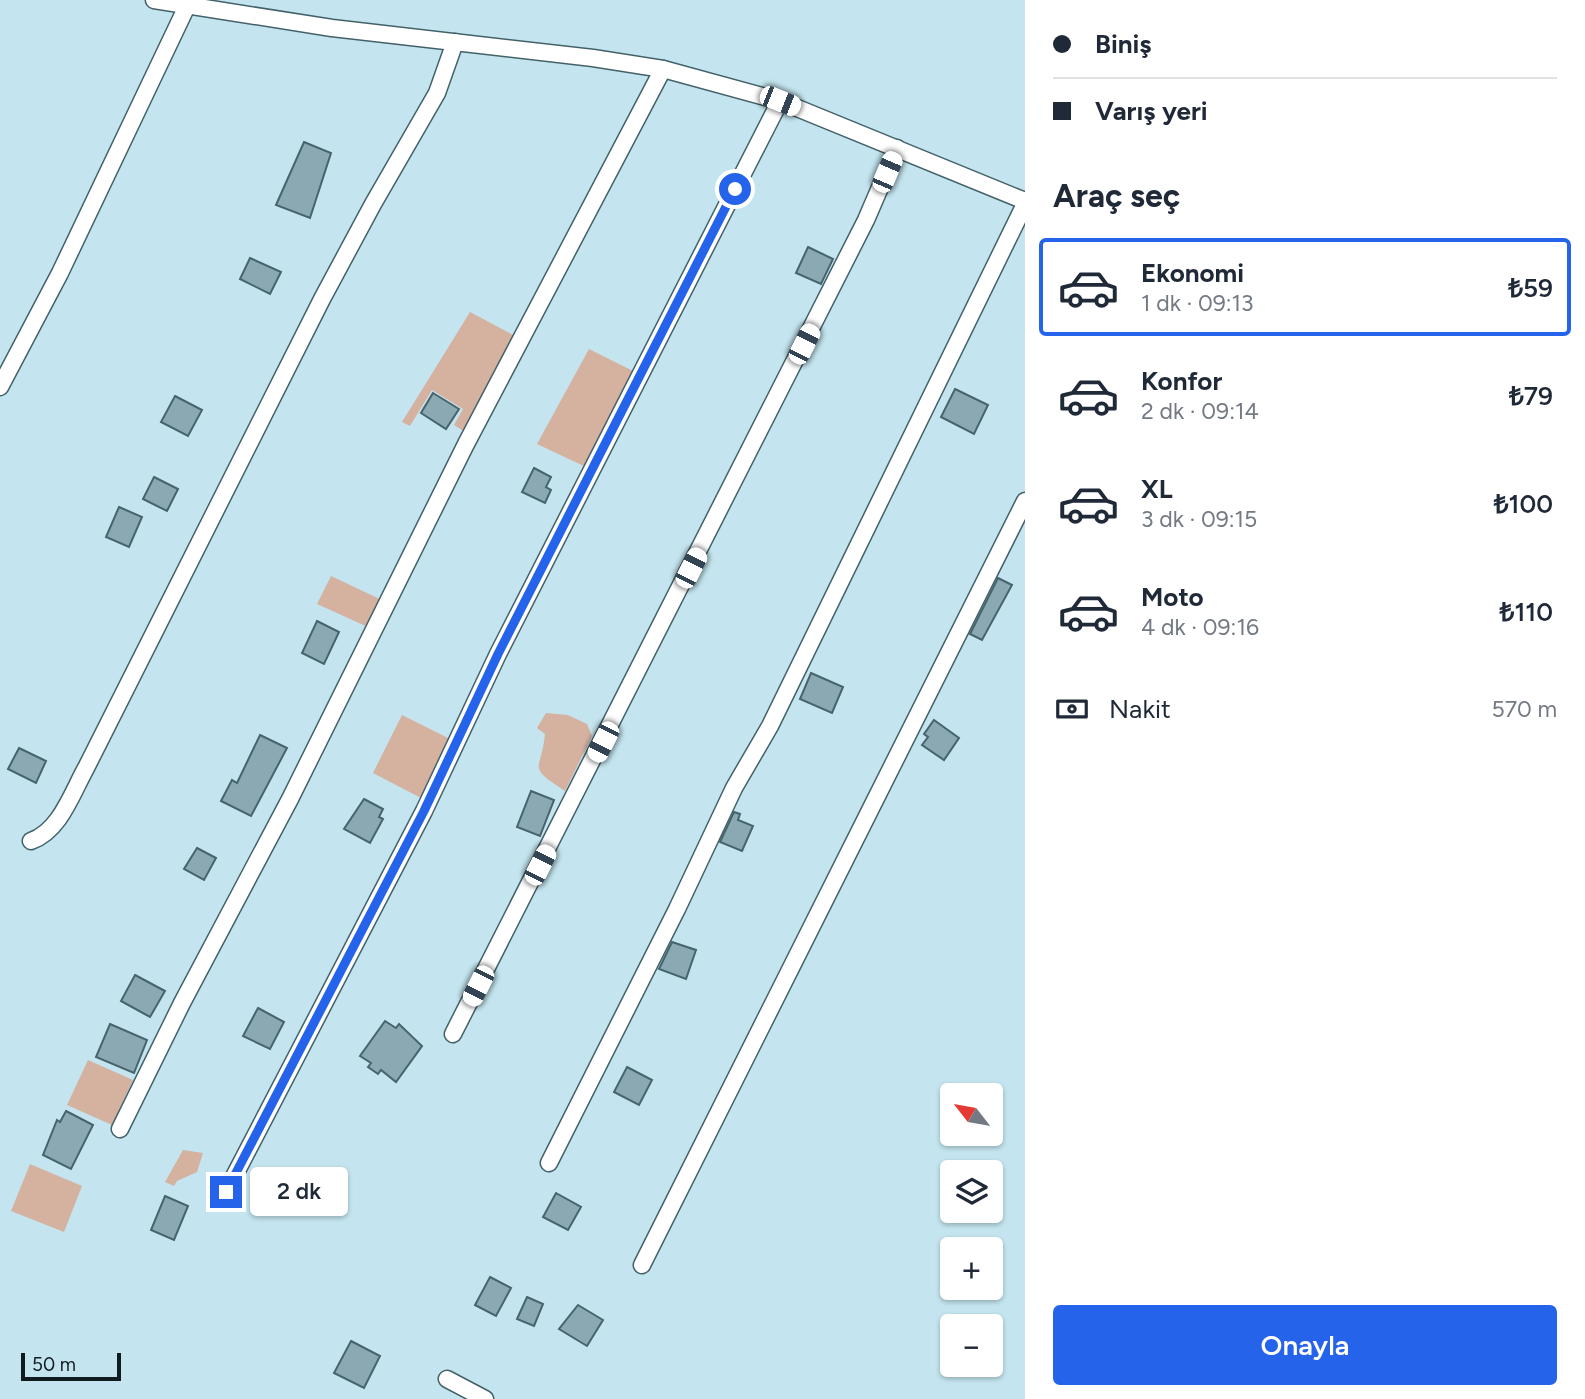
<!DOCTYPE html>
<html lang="tr">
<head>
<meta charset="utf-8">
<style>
  :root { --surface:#fff; --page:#f6f6f7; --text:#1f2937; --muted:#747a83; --line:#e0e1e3; --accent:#2563eb }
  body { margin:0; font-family:Figtree,sans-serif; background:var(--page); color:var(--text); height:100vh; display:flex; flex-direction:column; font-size:26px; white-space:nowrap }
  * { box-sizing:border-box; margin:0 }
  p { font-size:23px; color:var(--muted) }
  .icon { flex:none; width:38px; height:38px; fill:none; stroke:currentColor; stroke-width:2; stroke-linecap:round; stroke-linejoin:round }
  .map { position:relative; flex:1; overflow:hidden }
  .sheet { display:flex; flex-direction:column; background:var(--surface); width:560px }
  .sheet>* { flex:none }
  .top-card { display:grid; align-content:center; height:154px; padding:0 28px; background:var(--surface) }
  .needle { width:46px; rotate:301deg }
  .fabs { position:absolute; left:940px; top:1083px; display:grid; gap:14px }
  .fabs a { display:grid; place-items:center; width:63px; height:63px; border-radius:7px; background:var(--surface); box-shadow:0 2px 5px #0004; font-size:35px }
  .scale { position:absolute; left:21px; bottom:18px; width:100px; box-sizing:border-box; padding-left:7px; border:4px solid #0f1b1f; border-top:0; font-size:19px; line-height:24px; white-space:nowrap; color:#0f1b1f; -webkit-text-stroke:5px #c4e5ef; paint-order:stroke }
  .end { position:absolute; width:32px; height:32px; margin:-16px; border:9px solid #2563eb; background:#fff; box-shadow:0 0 0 4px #fff }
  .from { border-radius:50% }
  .bubble { position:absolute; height:49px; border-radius:7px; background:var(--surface); box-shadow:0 2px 5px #0004; font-size:23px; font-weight:600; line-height:49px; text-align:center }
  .car { position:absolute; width:21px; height:42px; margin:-21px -10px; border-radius:9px; box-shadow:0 0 5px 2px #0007; background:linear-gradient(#fff 24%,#345 0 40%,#fff 0 76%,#345 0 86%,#fff 0) }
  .top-card b { display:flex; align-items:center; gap:24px; height:66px; font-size:26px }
  .top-card b+b { border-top:2px solid var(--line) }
  .top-card i { width:18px; height:18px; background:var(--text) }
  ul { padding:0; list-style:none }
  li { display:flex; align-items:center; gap:21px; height:98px; margin:0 14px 10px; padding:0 14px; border:4px solid transparent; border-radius:7px }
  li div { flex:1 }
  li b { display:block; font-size:26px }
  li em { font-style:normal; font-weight:600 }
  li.selected { border-color:var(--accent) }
  li>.icon { width:63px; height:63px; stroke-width:1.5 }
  h2 { padding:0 28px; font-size:32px; line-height:84px }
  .pay { display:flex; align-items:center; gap:18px; height:77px; padding:0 28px; font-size:26px }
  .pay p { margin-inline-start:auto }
  .button { display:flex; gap:14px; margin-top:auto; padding:14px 28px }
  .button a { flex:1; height:80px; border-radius:7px; background:var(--accent); color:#fff; font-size:28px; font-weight:600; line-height:80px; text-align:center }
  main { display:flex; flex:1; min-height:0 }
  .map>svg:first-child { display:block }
  .green { fill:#d5b1a0 }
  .building { fill:#8aa9b3; stroke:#47646d; stroke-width:2 }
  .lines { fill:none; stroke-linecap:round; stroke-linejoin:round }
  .minor-casing { stroke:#436169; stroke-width:19 }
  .minor { stroke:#fff; stroke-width:16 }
  .route { stroke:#2563eb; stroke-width:9 }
</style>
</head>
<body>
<main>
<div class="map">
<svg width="1025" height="1399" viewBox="0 0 1025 1399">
  <rect width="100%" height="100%" fill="#c4e5ef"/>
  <g class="green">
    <path d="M470,312L515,336L465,432L454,425L463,409L432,390L410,426L402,422Z"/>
    <path d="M589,349L635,372L588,468L537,444Z"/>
    <path d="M331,576L384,601L370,628L317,604Z"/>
    <path d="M546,713L568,715L587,724L592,736L565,791C526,765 541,773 545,734L537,728Z"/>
    <path d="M402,715L452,740L421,798L373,773Z"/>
    <path d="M88,1060L133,1080L112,1125L67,1105Z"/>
    <path d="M183,1150L203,1153L197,1172L177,1181L174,1186L165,1182Z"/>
    <path d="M30,1164L82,1186L64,1232L11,1211Z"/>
  </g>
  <g class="building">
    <path d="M304,142L331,153L310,218L276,205Z"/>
    <path d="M808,247L833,259L821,284L796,273Z"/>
    <path d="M250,258L281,272L270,294L240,279Z"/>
    <path d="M955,389L988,405L974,434L941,417Z"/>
    <path d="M433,393L459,409L446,429L421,413Z"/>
    <path d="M175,396L202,410L188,436L161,422Z"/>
    <path d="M534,468L551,477L546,487L551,490L545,503L522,492Z"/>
    <path d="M154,477L178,489L167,511L143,499Z"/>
    <path d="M119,507L142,517L129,547L106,537Z"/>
    <path d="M998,578L1012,585L982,640L970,634Z"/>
    <path d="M317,621L339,632L324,664L302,653Z"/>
    <path d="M811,673L843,687L832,713L800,699Z"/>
    <path d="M934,720L959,738L944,760L922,745L928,737L924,734Z"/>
    <path d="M260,735L287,748L251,816L221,801L232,780L237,783Z"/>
    <path d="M19,748L46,761L36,783L8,769Z"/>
    <path d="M531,791L554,800L540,836L517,827Z"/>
    <path d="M364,799L383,809L379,817L383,819L370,843L344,829Z"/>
    <path d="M734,812L740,814L738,820L753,826L742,851L720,842Z"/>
    <path d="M197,848L216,858L204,880L184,869Z"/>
    <path d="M672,942L696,950L686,979L659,969Z"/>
    <path d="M135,975L165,991L150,1017L121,1001Z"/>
    <path d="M258,1008L284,1022L270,1049L243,1036Z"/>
    <path d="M385,1021L396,1028L399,1024L422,1046L396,1082L381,1070L378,1074L368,1067L371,1063L360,1056Z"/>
    <path d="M110,1024L147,1040L134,1073L96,1057Z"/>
    <path d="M627,1067L652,1080L639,1105L614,1092Z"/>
    <path d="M66,1111L93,1125L71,1169L43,1155L57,1120L60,1122Z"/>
    <path d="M556,1193L581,1207L568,1230L543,1217Z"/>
    <path d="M165,1196L188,1206L174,1240L151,1230Z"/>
    <path d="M490,1277L511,1288L496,1316L475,1305Z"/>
    <path d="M527,1297L543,1304L534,1326L517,1319Z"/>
    <path d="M578,1305L603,1320L587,1346L559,1329Z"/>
    <path d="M351,1341L380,1356L364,1388L334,1373Z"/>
  </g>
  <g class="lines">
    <g class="minor-casing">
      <g id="minor">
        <path d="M154,0L332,28L593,58L663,69L780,101L1025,201"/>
        <path d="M0,387L60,273L187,6"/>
        <path d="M31,841C60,831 72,793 86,768L322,299L373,204L437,93L455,42"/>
        <path d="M453,1034L866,220L897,148"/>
        <path d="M120,1129L182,1003L290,799L466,444L663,69"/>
        <path d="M549,1163L677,909L734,788L770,726L1025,204"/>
        <path d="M226,1192L424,811L498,654L780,101"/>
        <path d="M642,1265L1025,501"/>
        <path d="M447,1379L485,1399"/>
      </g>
    </g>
    <use href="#minor" class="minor"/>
  </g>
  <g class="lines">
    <path class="route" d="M226,1192L424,811L498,654L735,189"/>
  </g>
</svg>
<div class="fabs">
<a><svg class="needle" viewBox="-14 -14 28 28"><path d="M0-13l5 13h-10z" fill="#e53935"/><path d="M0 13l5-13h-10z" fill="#747a83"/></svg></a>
<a><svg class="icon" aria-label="layers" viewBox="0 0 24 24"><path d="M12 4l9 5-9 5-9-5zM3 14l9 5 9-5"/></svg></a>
<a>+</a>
<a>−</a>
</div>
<div class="scale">50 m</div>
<i class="end from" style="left:735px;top:189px"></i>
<i class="end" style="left:226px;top:1192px"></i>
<div class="bubble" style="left:250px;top:1167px;width:98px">2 dk</div>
<i class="car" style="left:780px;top:101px;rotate:112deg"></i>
<i class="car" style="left:887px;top:172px;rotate:23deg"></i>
<i class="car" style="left:804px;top:344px;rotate:27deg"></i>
<i class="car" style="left:691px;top:568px;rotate:27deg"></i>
<i class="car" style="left:603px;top:742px;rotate:207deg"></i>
<i class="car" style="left:540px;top:865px;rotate:27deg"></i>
<i class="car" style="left:478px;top:986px;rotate:207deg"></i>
</div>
<section class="sheet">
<div class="top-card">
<b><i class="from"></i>Biniş</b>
<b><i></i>Varış yeri</b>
</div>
<h2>Araç seç</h2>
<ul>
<li class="selected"><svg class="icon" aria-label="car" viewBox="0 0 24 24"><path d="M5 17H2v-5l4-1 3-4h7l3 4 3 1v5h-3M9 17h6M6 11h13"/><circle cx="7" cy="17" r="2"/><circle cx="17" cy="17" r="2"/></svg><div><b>Ekonomi</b><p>1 dk · 09:13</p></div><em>₺59</em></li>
<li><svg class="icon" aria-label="car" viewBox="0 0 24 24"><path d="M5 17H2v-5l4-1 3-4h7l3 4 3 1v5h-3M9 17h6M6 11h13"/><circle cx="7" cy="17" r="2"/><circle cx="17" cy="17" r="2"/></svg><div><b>Konfor</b><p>2 dk · 09:14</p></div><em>₺79</em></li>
<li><svg class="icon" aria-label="car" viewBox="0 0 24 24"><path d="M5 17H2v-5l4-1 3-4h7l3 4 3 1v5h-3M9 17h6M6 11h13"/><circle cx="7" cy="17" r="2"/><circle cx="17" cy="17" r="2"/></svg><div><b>XL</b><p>3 dk · 09:15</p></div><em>₺100</em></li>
<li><svg class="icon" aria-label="car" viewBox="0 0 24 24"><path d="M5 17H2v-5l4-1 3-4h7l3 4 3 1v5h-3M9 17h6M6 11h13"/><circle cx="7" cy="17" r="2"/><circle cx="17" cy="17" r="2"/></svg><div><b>Moto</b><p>4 dk · 09:16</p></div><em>₺110</em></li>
</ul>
<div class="pay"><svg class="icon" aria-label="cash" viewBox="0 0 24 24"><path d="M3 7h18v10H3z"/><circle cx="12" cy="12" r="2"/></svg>Nakit<p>570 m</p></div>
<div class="button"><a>Onayla</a></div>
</section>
</main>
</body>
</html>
